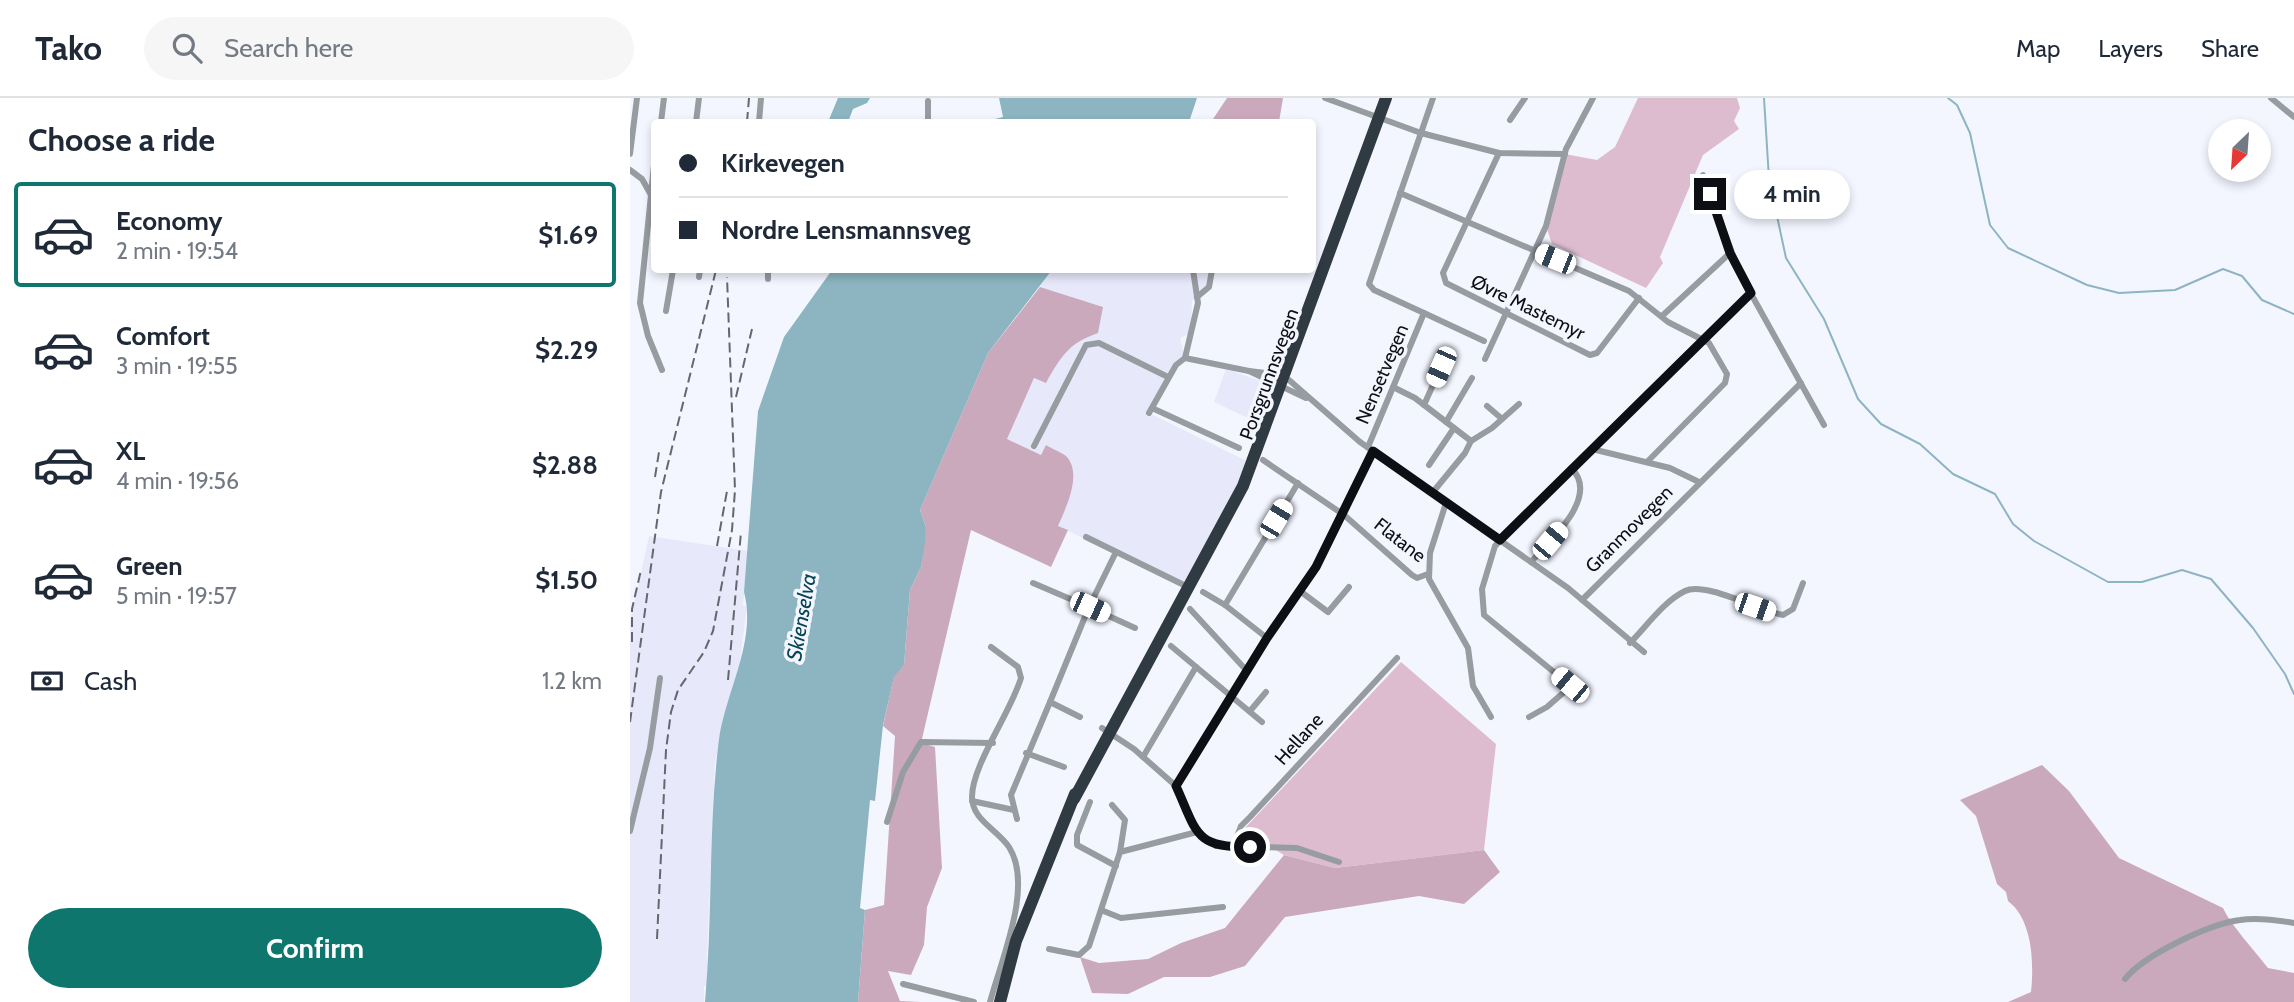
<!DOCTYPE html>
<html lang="en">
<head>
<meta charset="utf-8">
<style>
  :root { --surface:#fff; --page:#f6f6f7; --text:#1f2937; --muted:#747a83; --line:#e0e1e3; --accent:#0f766e }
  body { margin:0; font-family:Cabin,sans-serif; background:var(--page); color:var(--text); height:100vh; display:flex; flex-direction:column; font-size:26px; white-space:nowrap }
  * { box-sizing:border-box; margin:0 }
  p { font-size:23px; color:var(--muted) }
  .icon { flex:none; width:38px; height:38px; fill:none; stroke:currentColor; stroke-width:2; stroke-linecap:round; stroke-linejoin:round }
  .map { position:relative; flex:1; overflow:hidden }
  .drawer { display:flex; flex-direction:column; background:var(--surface); width:630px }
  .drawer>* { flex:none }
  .top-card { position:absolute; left:21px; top:21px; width:665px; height:154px; border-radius:7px; box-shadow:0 4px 10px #0003; display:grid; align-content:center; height:154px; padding:0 28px; background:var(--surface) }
  .needle { width:46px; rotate:205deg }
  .fabs { position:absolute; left:1578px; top:21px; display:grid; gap:14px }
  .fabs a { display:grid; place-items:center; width:63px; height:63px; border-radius:50%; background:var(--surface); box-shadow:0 4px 10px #0003; font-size:35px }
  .end { position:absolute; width:32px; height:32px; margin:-16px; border:9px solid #0e0f14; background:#fff; box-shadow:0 0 0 4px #fff }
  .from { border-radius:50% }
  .bubble { position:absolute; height:49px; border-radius:24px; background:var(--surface); box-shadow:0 4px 10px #0003; font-size:23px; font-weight:800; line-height:49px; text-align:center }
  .car { position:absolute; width:21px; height:42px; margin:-21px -10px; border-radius:9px; box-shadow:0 0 5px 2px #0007; background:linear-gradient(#fff 24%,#345 0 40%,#fff 0 76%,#345 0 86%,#fff 0) }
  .top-card b { display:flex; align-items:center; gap:24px; height:66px; font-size:26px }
  .top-card b+b { border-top:2px solid var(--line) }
  .top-card i { width:18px; height:18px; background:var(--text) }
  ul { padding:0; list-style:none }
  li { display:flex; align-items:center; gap:21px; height:105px; margin:0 14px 10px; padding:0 14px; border:4px solid transparent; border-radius:7px }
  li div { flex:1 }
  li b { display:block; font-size:26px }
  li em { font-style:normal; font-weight:800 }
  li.selected { border-color:var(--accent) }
  li>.icon { width:63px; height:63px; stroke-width:1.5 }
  h2 { padding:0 28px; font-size:32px; line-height:84px }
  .pay { display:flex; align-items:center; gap:18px; height:77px; padding:0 28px; font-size:26px }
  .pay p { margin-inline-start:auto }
  .primary-button { display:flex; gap:14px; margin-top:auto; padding:14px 28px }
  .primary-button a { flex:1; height:80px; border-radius:42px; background:var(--accent); color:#fff; font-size:28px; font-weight:800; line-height:80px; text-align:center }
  header { display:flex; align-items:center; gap:42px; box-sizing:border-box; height:98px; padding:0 35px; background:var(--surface); border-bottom:2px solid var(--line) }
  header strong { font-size:33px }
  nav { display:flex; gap:38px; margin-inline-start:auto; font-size:24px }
  .search { width:490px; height:63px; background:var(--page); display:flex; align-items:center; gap:18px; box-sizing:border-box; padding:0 24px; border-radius:38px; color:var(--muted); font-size:26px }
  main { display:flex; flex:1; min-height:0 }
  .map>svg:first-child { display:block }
  .built { fill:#e7e9fb }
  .green { fill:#debcd0 }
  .forest { fill:#cba9bc }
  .water { fill:#8cb5c1 }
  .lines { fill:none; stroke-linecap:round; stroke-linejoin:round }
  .stream { stroke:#8cb5c1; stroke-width:2 }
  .street { stroke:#979ca1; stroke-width:6 }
  .highway { stroke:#303a43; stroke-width:12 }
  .rail { stroke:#65676d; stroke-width:2; stroke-dasharray:10 5; stroke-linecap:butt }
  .route { stroke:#0e0f14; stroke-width:9 }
  .labels { text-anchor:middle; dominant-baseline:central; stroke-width:7; stroke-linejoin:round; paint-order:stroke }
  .street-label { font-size:19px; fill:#0e0f14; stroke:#f4f6ff }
  .water-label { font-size:21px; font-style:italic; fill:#064553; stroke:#f4f6ff }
</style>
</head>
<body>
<header>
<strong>Tako</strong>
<div class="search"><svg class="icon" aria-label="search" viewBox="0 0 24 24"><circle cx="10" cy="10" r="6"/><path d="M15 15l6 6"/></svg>Search here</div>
<nav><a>Map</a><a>Layers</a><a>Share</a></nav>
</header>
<main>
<section class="drawer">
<h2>Choose a ride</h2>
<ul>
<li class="selected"><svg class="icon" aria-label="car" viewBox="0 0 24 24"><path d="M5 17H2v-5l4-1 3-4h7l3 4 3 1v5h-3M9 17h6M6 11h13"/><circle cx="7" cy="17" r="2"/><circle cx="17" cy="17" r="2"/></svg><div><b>Economy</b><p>2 min · 19:54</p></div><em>$1.69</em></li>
<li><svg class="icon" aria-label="car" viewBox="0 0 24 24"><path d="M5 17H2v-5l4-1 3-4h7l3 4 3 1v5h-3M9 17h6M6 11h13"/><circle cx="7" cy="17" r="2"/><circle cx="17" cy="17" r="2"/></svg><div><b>Comfort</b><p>3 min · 19:55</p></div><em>$2.29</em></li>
<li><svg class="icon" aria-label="car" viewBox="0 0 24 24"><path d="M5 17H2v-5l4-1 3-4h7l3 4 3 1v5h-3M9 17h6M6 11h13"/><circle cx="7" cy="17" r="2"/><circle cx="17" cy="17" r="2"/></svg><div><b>XL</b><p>4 min · 19:56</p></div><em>$2.88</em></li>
<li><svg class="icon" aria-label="car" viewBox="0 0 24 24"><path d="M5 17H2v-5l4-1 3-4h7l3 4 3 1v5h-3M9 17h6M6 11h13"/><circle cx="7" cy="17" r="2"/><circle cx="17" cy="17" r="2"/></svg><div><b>Green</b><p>5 min · 19:57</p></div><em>$1.50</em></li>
</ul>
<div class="pay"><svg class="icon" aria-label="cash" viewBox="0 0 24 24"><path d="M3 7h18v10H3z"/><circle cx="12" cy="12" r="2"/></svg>Cash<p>1.2 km</p></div>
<div class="primary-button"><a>Confirm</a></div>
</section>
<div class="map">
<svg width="1664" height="904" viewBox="0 0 1664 904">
  <rect width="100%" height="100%" fill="#f4f6ff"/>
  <g class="built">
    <path d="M422,172H582L577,188L562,203L561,235L550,240L555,260L550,263L519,315L619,364L555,489L428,428L436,410L411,357L377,341L404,280L416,285L428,262L473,209L410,189Z"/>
    <path d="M596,271L634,284L639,291L628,325L584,304Z"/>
    <path d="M19,438L118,453L113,507L117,509L101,631H92L85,665L77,862L82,888H74V904H0V525Z"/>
  </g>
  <g class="green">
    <path d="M1008,0H1107L1110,10L1104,23L1109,31L1073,57L1030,159L1033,165L1016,190L922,146L916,128L935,56L967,62L985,49Z"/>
    <path d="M771,564L866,646L854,752L705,770L654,757L613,732Z"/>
  </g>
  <g class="forest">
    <path d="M597,0H653L649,24H581Z"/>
    <path d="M410,189L473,209L468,235C439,245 431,258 416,285L404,280L377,341L411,357L416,347C422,351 431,354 436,358C453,375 436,410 428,428L438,432L421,469L341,432L291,645L305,649L312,770L297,809L294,847L281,877L258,873L270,903L291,904H228L235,812L254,807L265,638L253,628L264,578L274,567L280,492L291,469L296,429L290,412L358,255Z"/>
    <path d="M1412,667L1439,693L1489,760L1593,810C1600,826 1625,853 1638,870L1664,875V904H1378L1401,894C1404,866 1403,822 1378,803L1376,794L1367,786L1346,718L1330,702Z"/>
    <path d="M854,752L870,774L834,806L789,798L655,819L615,868L580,879H534L498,896L462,895L450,859L469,865L518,861L551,845L595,830L654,757L705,770Z"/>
  </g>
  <g class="water">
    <path d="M208,0H240L237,5L223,11L218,24H198Z"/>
    <path d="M369,0H567L559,24H353L373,19Z"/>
    <path d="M202,172H422L358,255L290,412L296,429L295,444L291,469L280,492L274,567L264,579L253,627L245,703L240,702L230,810L235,812L228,904H75C83,817 78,728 89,641C96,593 127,543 114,494L128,313L154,239Z"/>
  </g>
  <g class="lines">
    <g class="stream">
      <path d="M1134,0L1139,81L1156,160L1194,221L1228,301L1251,326L1290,346L1323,376L1365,396L1383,426L1404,443L1478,484H1512L1552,472L1581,481L1623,530L1655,576L1664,596"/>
      <path d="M1318,0L1327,7L1340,35L1360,127L1378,150L1457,187L1489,195L1545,192L1593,171L1612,178L1632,202L1664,216"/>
    </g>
    <g class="street">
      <path d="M695,0L791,35L869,55L935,56"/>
      <path d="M1641,0L1664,19"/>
      <path d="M880,22L895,0"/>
      <path d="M31,24L34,0"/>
      <path d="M66,24L69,0"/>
      <path d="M129,24L131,0"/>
      <path d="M143,24H169"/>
      <path d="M298,24V3"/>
      <path d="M869,55L813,175L816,185L960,257L967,255L1009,200"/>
      <path d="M0,56L7,0"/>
      <path d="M0,72L12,81L21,97L10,205L18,238L32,272"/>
      <path d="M1073,77L1110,176L1194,327"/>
      <path d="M770,95L999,193L1038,224L1079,245L1097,276L1095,285L1017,364"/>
      <path d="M21,97L24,67"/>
      <path d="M69,179L70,172"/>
      <path d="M138,181V172"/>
      <path d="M567,199L579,189L582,172"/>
      <path d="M36,213L43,172"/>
      <path d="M794,215L854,243"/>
      <path d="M1032,218L1100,155"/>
      <path d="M555,260L568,205L563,172"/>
      <path d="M855,261L916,128L936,51L963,0"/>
      <path d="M619,273L644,276L659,282L730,344L938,490L1014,554"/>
      <path d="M763,289L785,300L841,343L835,355L803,394"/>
      <path d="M794,307L811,269"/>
      <path d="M857,308L871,320"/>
      <path d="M522,310L609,350"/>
      <path d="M519,315L546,267L555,260L619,273L676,300"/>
      <path d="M816,324L842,280"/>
      <path d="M841,343L862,330L889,306"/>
      <path d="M404,348L456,247L469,245L538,279"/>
      <path d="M738,349L794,215L744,192L739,186L803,0"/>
      <path d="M962,351L1040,370L1069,384"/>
      <path d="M633,362L714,417L782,477L787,480L798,476"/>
      <path d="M799,367L824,330"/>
      <path d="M815,408L800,455L799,481L838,550L843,588L861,619"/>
      <path d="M456,439L558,489"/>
      <path d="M901,464C920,443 971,398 941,370"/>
      <path d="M403,485L459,509L486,454"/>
      <path d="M670,493L698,514L719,489"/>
      <path d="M573,494L595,507L637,540"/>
      <path d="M952,502L1171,285"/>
      <path d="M595,507L668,385"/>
      <path d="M560,511L617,573"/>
      <path d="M1000,545C1016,529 1034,503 1055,493C1075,483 1130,513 1153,517L1163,511L1173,485"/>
      <path d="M541,548L632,624"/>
      <path d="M620,613L636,594"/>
      <path d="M450,619L420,604L459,509L505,530"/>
      <path d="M899,619L917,609L941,588L854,517L852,491L865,448L1121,195"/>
      <path d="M472,630L504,651L546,688L567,734L586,748L667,750L709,764"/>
      <path d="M396,655L434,669"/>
      <path d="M513,659L566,569"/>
      <path d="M546,688L637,540L686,469L743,353"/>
      <path d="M342,703L384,712"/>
      <path d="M460,704L447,737V747L486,768"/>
      <path d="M482,707L495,722L490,754"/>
      <path d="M387,721L381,697L420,604"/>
      <path d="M257,724L273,674L291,644L363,645"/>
      <path d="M0,733L20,650L30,580"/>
      <path d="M603,749L611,728L620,719L767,560"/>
      <path d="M471,812L491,820L593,809"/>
      <path d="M419,851L449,857L459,848L490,754L567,734"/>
      <path d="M1495,881C1514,857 1579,826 1610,822C1627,819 1647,822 1664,825"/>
      <path d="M273,886L344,904"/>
      <path d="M360,904C371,862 404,788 379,749C367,731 342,722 342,699C342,667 381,614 391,580L388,569L361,549"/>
    </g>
    <g class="highway">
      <path d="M444,701L613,388L756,0"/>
      <path d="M370,904L386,843L445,696"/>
    </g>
    <g class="rail">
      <path d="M117,24L119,0"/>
      <path d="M106,299L122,231"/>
      <path d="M25,379L29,354"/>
      <path d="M87,448L97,393"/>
      <path d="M2,544V511L11,472"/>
      <path d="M98,582L111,434"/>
      <path d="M0,624L31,394L86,172"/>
      <path d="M27,841L36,652L41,614L48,592L74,554L83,533L102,432L105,392L97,179"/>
    </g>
  </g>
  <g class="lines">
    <path class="route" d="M620,749C564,750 567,734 546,688L637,540L686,469L743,353L870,442L1121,195L1100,155L1080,96"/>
  </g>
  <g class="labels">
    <g class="street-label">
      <text transform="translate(898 209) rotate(26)">Øvre Mastemyr</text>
      <text transform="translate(639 276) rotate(-70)">Porsgrunnsvegen</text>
      <text transform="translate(752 276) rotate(-67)">Nensetvegen</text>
      <text transform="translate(999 431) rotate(-45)">Granmovegen</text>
      <text transform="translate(770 442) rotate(38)">Flatane</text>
      <text transform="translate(669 641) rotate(-48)">Hellane</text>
    </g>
    <g class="water-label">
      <text transform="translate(171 519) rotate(-80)">Skienselva</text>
    </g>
  </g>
</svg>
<div class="fabs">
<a><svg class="needle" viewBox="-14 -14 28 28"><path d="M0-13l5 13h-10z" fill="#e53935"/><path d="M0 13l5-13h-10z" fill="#747a83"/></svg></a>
</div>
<i class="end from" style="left:620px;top:749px"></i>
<i class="end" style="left:1080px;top:96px"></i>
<div class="bubble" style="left:1104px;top:72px;width:116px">4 min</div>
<i class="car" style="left:925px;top:161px;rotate:292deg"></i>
<i class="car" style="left:811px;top:269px;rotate:204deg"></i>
<i class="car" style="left:646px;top:421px;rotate:31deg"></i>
<i class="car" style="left:920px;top:443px;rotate:40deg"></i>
<i class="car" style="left:460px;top:509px;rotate:114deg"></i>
<i class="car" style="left:1125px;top:509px;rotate:109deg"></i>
<i class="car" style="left:940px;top:587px;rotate:310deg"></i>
<div class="top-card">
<b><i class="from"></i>Kirkevegen</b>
<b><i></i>Nordre Lensmannsveg</b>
</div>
</div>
</main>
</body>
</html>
